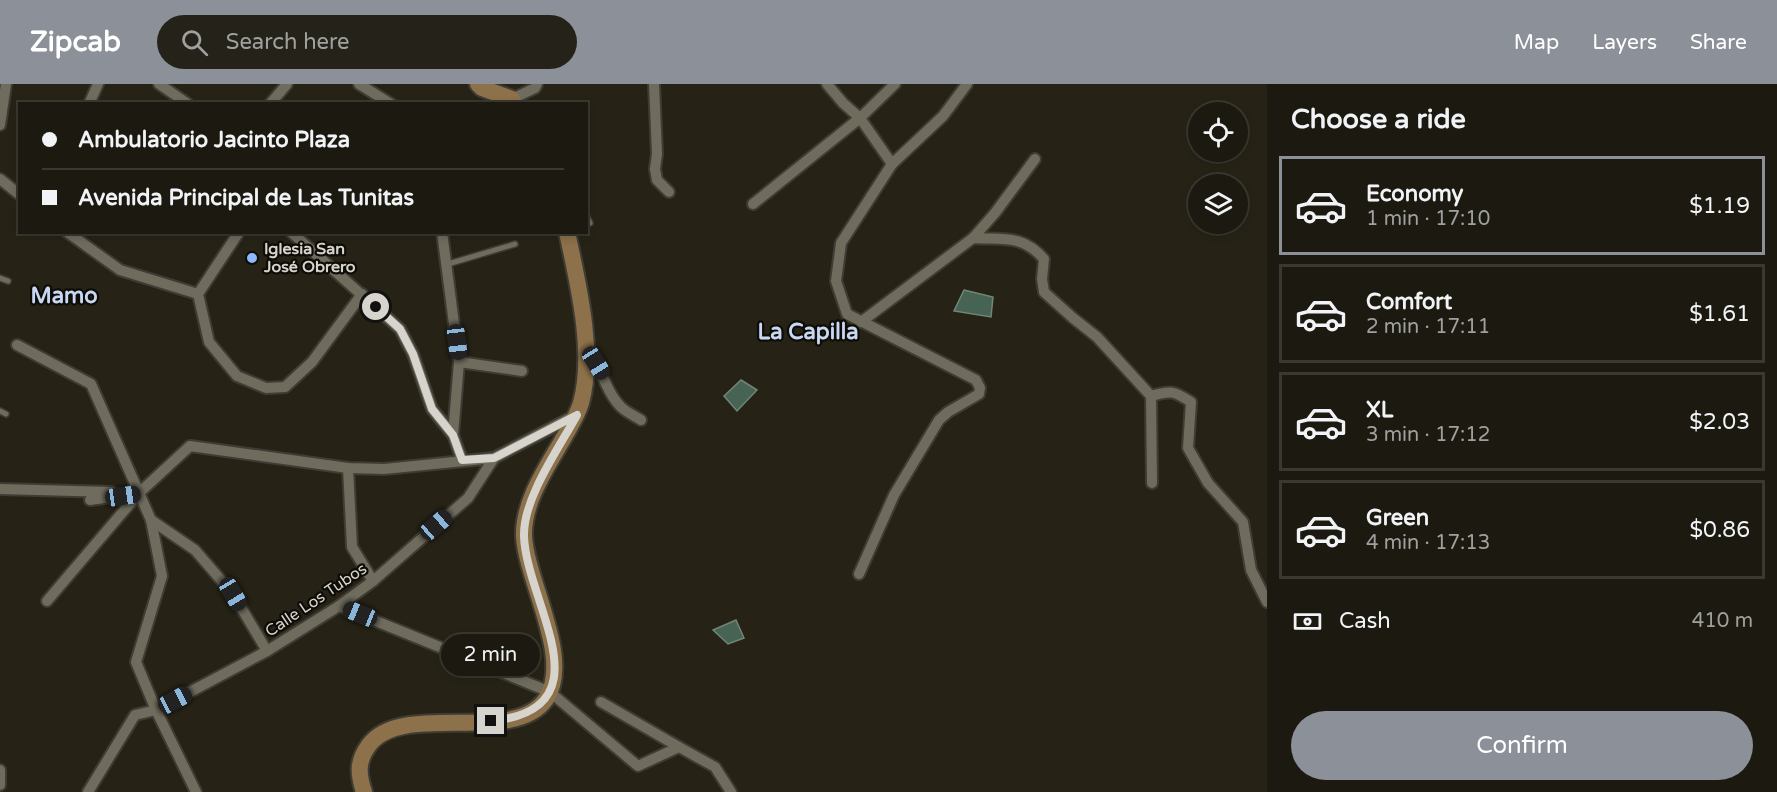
<!DOCTYPE html>
<html lang="en">
<head>
<meta charset="utf-8">
<style>
  :root { --surface:#1c1a10; --page:#252319; --text:#f1f3f6; --muted:#a0a19f; --line:#3a3830; --accent:#8c9099 }
  body { margin:0; font-family:"Varela Round",sans-serif; background:var(--page); color:var(--text); height:100vh; display:flex; flex-direction:column; font-size:22px; white-space:nowrap }
  * { box-sizing:border-box; margin:0 }
  p { font-size:20px; color:var(--muted) }
  .icon { flex:none; width:33px; height:33px; fill:none; stroke:currentColor; stroke-width:2; stroke-linecap:round; stroke-linejoin:round }
  .map { position:relative; flex:1; overflow:hidden }
  .side { display:flex; flex-direction:column; background:var(--surface); width:510px }
  .side>* { flex:none }
  .hud { position:absolute; left:18px; top:18px; width:570px; height:132px; border-radius:0px; box-shadow:0 3px 9px #0003,0 0 0 2px var(--line); display:grid; align-content:center; height:132px; padding:0 24px; background:var(--surface) }
  .buttons { position:absolute; left:1188px; top:18px; display:grid; gap:12px }
  .buttons a { display:grid; place-items:center; width:60px; height:60px; border-radius:50%; background:var(--surface); box-shadow:0 3px 9px #0003,0 0 0 2px var(--line); font-size:30px }
  .end { position:absolute; width:27px; height:27px; margin:-14px; border:8px solid #d6d4cc; background:#111; box-shadow:0 0 0 3px #111 }
  .from { border-radius:50% }
  .bubble { position:absolute; height:42px; border-radius:21px; background:var(--surface); box-shadow:0 3px 9px #0003,0 0 0 2px var(--line); font-size:20px; font-weight:600; line-height:42px; text-align:center }
  .car { position:absolute; width:18px; height:36px; margin:-18px -9px; border-radius:8px; box-shadow:0 0 4px 2px #0007; background:linear-gradient(#222 24%,#8ab4d8 0 40%,#222 0 76%,#8ab4d8 0 86%,#222 0) }
  .hud b { display:flex; align-items:center; gap:21px; height:57px; font-size:22px }
  .hud b+b { border-top:2px solid var(--line) }
  .hud i { width:15px; height:15px; background:var(--text) }
  ul { padding:0; list-style:none }
  li { display:flex; align-items:center; gap:18px; height:99px; margin:0 12px 9px; padding:0 12px; border:3px solid var(--line); border-radius:0px }
  li div { flex:1 }
  li b { display:block; font-size:22px }
  li em { font-style:normal; font-weight:600 }
  li.active { border-color:var(--accent) }
  li>.icon { width:54px; height:54px; stroke-width:1.5 }
  h2 { padding:0 24px; font-size:27px; line-height:72px }
  .pay { display:flex; align-items:center; gap:15px; height:66px; padding:0 24px; font-size:22px }
  .pay p { margin-inline-start:auto }
  .cta { display:flex; gap:12px; margin-top:auto; padding:12px 24px }
  .cta a { flex:1; height:69px; border-radius:36px; background:var(--accent); color:#fff; font-size:24px; font-weight:600; line-height:69px; text-align:center }
  header { display:flex; align-items:center; gap:36px; box-sizing:border-box; height:84px; padding:0 30px; background:var(--accent); color:#fff }
  header strong { font-size:28px }
  nav { display:flex; gap:33px; margin-inline-start:auto; font-size:21px }
  .search { width:420px; height:54px; background:var(--page); display:flex; align-items:center; gap:15px; box-sizing:border-box; padding:0 21px; border-radius:33px; color:var(--muted); font-size:22px }
  main { display:flex; flex:1; min-height:0 }
  .map>svg:first-child { display:block }
  .water { fill:#466354; stroke:#718578; stroke-width:1.5 }
  .lines { fill:none; stroke-linecap:round; stroke-linejoin:round }
  .lane-casing { stroke:#3f3c33; stroke-width:8 }
  .street-casing { stroke:#3f3c33; stroke-width:14 }
  .secondary-casing { stroke:#3f3c33; stroke-width:20 }
  .lane { stroke:#6f6b5d; stroke-width:5 }
  .street { stroke:#6f6b5d; stroke-width:10 }
  .secondary { stroke:#8c714a; stroke-width:16 }
  .route { stroke:#d6d4cc; stroke-width:8 }
  .poi-dot { fill:#8db9fc; stroke:#0e0c07; stroke-width:2 }
  .labels { text-anchor:middle; dominant-baseline:central; stroke-width:4.5; stroke-linejoin:round; paint-order:stroke }
  .poi-label { font-size:16px; font-weight:bold; fill:#d6d4cc; stroke:#0e0c07; text-anchor:start }
  .street-label { font-size:16px; fill:#d6d4cc; stroke:#0e0c07 }
  .district-label { font-size:22px; font-weight:bold; fill:#c8d8f2; stroke:#0e0c07 }
</style>
</head>
<body>
<header>
<strong>Zipcab</strong>
<div class="search"><svg class="icon" aria-label="search" viewBox="0 0 24 24"><circle cx="10" cy="10" r="6"/><path d="M15 15l6 6"/></svg>Search here</div>
<nav><a>Map</a><a>Layers</a><a>Share</a></nav>
</header>
<main>
<div class="map">
<svg width="1267" height="708" viewBox="0 0 1267 708">
  <rect width="100%" height="100%" fill="#262316"/>
  <g class="water">
    <path d="M964,206L993,213L991,233L954,227Z"/>
    <path d="M741,296L757,306L737,327L724,312Z"/>
    <path d="M736,536L744,554L728,560L713,546Z"/>
  </g>
  <g class="lines">
    <g class="lane-casing">
      <g id="lane">
        <path d="M586,131L590,139"/>
        <path d="M448,180L515,160"/>
        <path d="M0,194L8,197"/>
        <path d="M0,327L6,330"/>
      </g>
    </g>
    <g class="street-casing">
      <g id="street">
        <path d="M159,0L188,20"/>
        <path d="M359,0L391,20"/>
        <path d="M654,0L657,70L655,85L657,96L669,108"/>
        <path d="M827,0L843,19L860,34L892,80L841,159L836,197L847,230L976,296L980,304L979,310L948,328L939,336L894,411L859,490"/>
        <path d="M512,15L535,4L537,0"/>
        <path d="M89,20L98,0"/>
        <path d="M270,20L287,0"/>
        <path d="M0,41L6,0"/>
        <path d="M892,80L943,32L967,0"/>
        <path d="M0,95L20,111"/>
        <path d="M753,120L860,34L895,0"/>
        <path d="M67,148L120,186L198,210"/>
        <path d="M239,148L198,210L209,258L237,292L266,304L285,303L312,278L362,210"/>
        <path d="M291,148L400,245L413,270L432,325L453,351L462,376"/>
        <path d="M442,148L459,278L453,351"/>
        <path d="M973,154L995,129L1035,75"/>
        <path d="M861,238L973,154C1003,156 1022,150 1044,175L1042,195L1044,208L1073,234L1097,253L1151,312L1152,399"/>
        <path d="M17,261L91,300L151,436L162,492L136,578L156,626L196,708"/>
        <path d="M586,272C606,287 604,307 621,323C626,328 635,332 641,336"/>
        <path d="M459,278L522,287"/>
        <path d="M1151,312C1171,306 1174,307 1191,318L1188,364L1208,399L1243,438L1251,486L1267,518"/>
        <path d="M348,384L352,463L373,497"/>
        <path d="M0,405L112,408"/>
        <path d="M90,416L139,409L190,362L348,384L384,385L494,374L576,331"/>
        <path d="M151,436L195,466L233,510L267,567"/>
        <path d="M47,517L139,409"/>
        <path d="M339,522L550,608L638,682L679,663L715,683L731,708"/>
        <path d="M601,618L679,663"/>
        <path d="M0,686V701"/>
        <path d="M88,708L135,631L156,626L267,567L339,522L373,497L468,414L494,374"/>
      </g>
    </g>
    <g class="secondary-casing">
      <g id="secondary">
        <path d="M478,0L482,4L512,15"/>
        <path d="M364,708C358,690 357,677 369,661C402,616 514,662 546,615C573,575 526,496 524,452C523,415 550,379 567,348C572,339 578,329 581,319C595,268 578,200 567,148"/>
      </g>
    </g>
    <use href="#lane" class="lane"/>
    <use href="#street" class="street"/>
    <use href="#secondary" class="secondary"/>
  </g>
  <g class="lines">
    <path class="route" d="M376,223L400,245L413,270L432,325L453,351L462,376L494,374L577,331C559,364 523,414 524,452C526,519 610,625 491,637"/>
  </g>
  <circle class="poi-dot" cx="252" cy="174" r="6"/>
  <g class="labels">
    <g class="poi-label">
      <text x="264" y="165">Iglesia San<tspan x="264" dy="18">José Obrero</tspan></text>
    </g>
    <g class="street-label">
      <text transform="translate(316 516) rotate(-34)">Calle Los Tubos</text>
    </g>
    <g class="district-label">
      <text x="64" y="212">Mamo</text>
      <text x="808" y="248">La Capilla</text>
    </g>
  </g>
</svg>
<div class="buttons">
<a><svg class="icon" aria-label="locate" viewBox="0 0 24 24"><circle cx="12" cy="12" r="6"/><path d="M12 2v4M12 18v4M2 12h4M18 12h4"/></svg></a>
<a><svg class="icon" aria-label="layers" viewBox="0 0 24 24"><path d="M12 4l9 5-9 5-9-5zM3 14l9 5 9-5"/></svg></a>
</div>
<i class="end from" style="left:376px;top:223px"></i>
<i class="end" style="left:491px;top:637px"></i>
<div class="bubble" style="left:441px;top:550px;width:99px">2 min</div>
<i class="car" style="left:457px;top:258px;rotate:173deg"></i>
<i class="car" style="left:596px;top:279px;rotate:148deg"></i>
<i class="car" style="left:123px;top:412px;rotate:82deg"></i>
<i class="car" style="left:436px;top:441px;rotate:49deg"></i>
<i class="car" style="left:233px;top:510px;rotate:149deg"></i>
<i class="car" style="left:360px;top:530px;rotate:292deg"></i>
<i class="car" style="left:175px;top:616px;rotate:62deg"></i>
<div class="hud">
<b><i class="from"></i>Ambulatorio Jacinto Plaza</b>
<b><i></i>Avenida Principal de Las Tunitas</b>
</div>
</div>
<section class="side">
<h2>Choose a ride</h2>
<ul>
<li class="active"><svg class="icon" aria-label="car" viewBox="0 0 24 24"><path d="M5 17H2v-5l4-1 3-4h7l3 4 3 1v5h-3M9 17h6M6 11h13"/><circle cx="7" cy="17" r="2"/><circle cx="17" cy="17" r="2"/></svg><div><b>Economy</b><p>1 min · 17:10</p></div><em>$1.19</em></li>
<li><svg class="icon" aria-label="car" viewBox="0 0 24 24"><path d="M5 17H2v-5l4-1 3-4h7l3 4 3 1v5h-3M9 17h6M6 11h13"/><circle cx="7" cy="17" r="2"/><circle cx="17" cy="17" r="2"/></svg><div><b>Comfort</b><p>2 min · 17:11</p></div><em>$1.61</em></li>
<li><svg class="icon" aria-label="car" viewBox="0 0 24 24"><path d="M5 17H2v-5l4-1 3-4h7l3 4 3 1v5h-3M9 17h6M6 11h13"/><circle cx="7" cy="17" r="2"/><circle cx="17" cy="17" r="2"/></svg><div><b>XL</b><p>3 min · 17:12</p></div><em>$2.03</em></li>
<li><svg class="icon" aria-label="car" viewBox="0 0 24 24"><path d="M5 17H2v-5l4-1 3-4h7l3 4 3 1v5h-3M9 17h6M6 11h13"/><circle cx="7" cy="17" r="2"/><circle cx="17" cy="17" r="2"/></svg><div><b>Green</b><p>4 min · 17:13</p></div><em>$0.86</em></li>
</ul>
<div class="pay"><svg class="icon" aria-label="cash" viewBox="0 0 24 24"><path d="M3 7h18v10H3z"/><circle cx="12" cy="12" r="2"/></svg>Cash<p>410 m</p></div>
<div class="cta"><a>Confirm</a></div>
</section>
</main>
</body>
</html>
